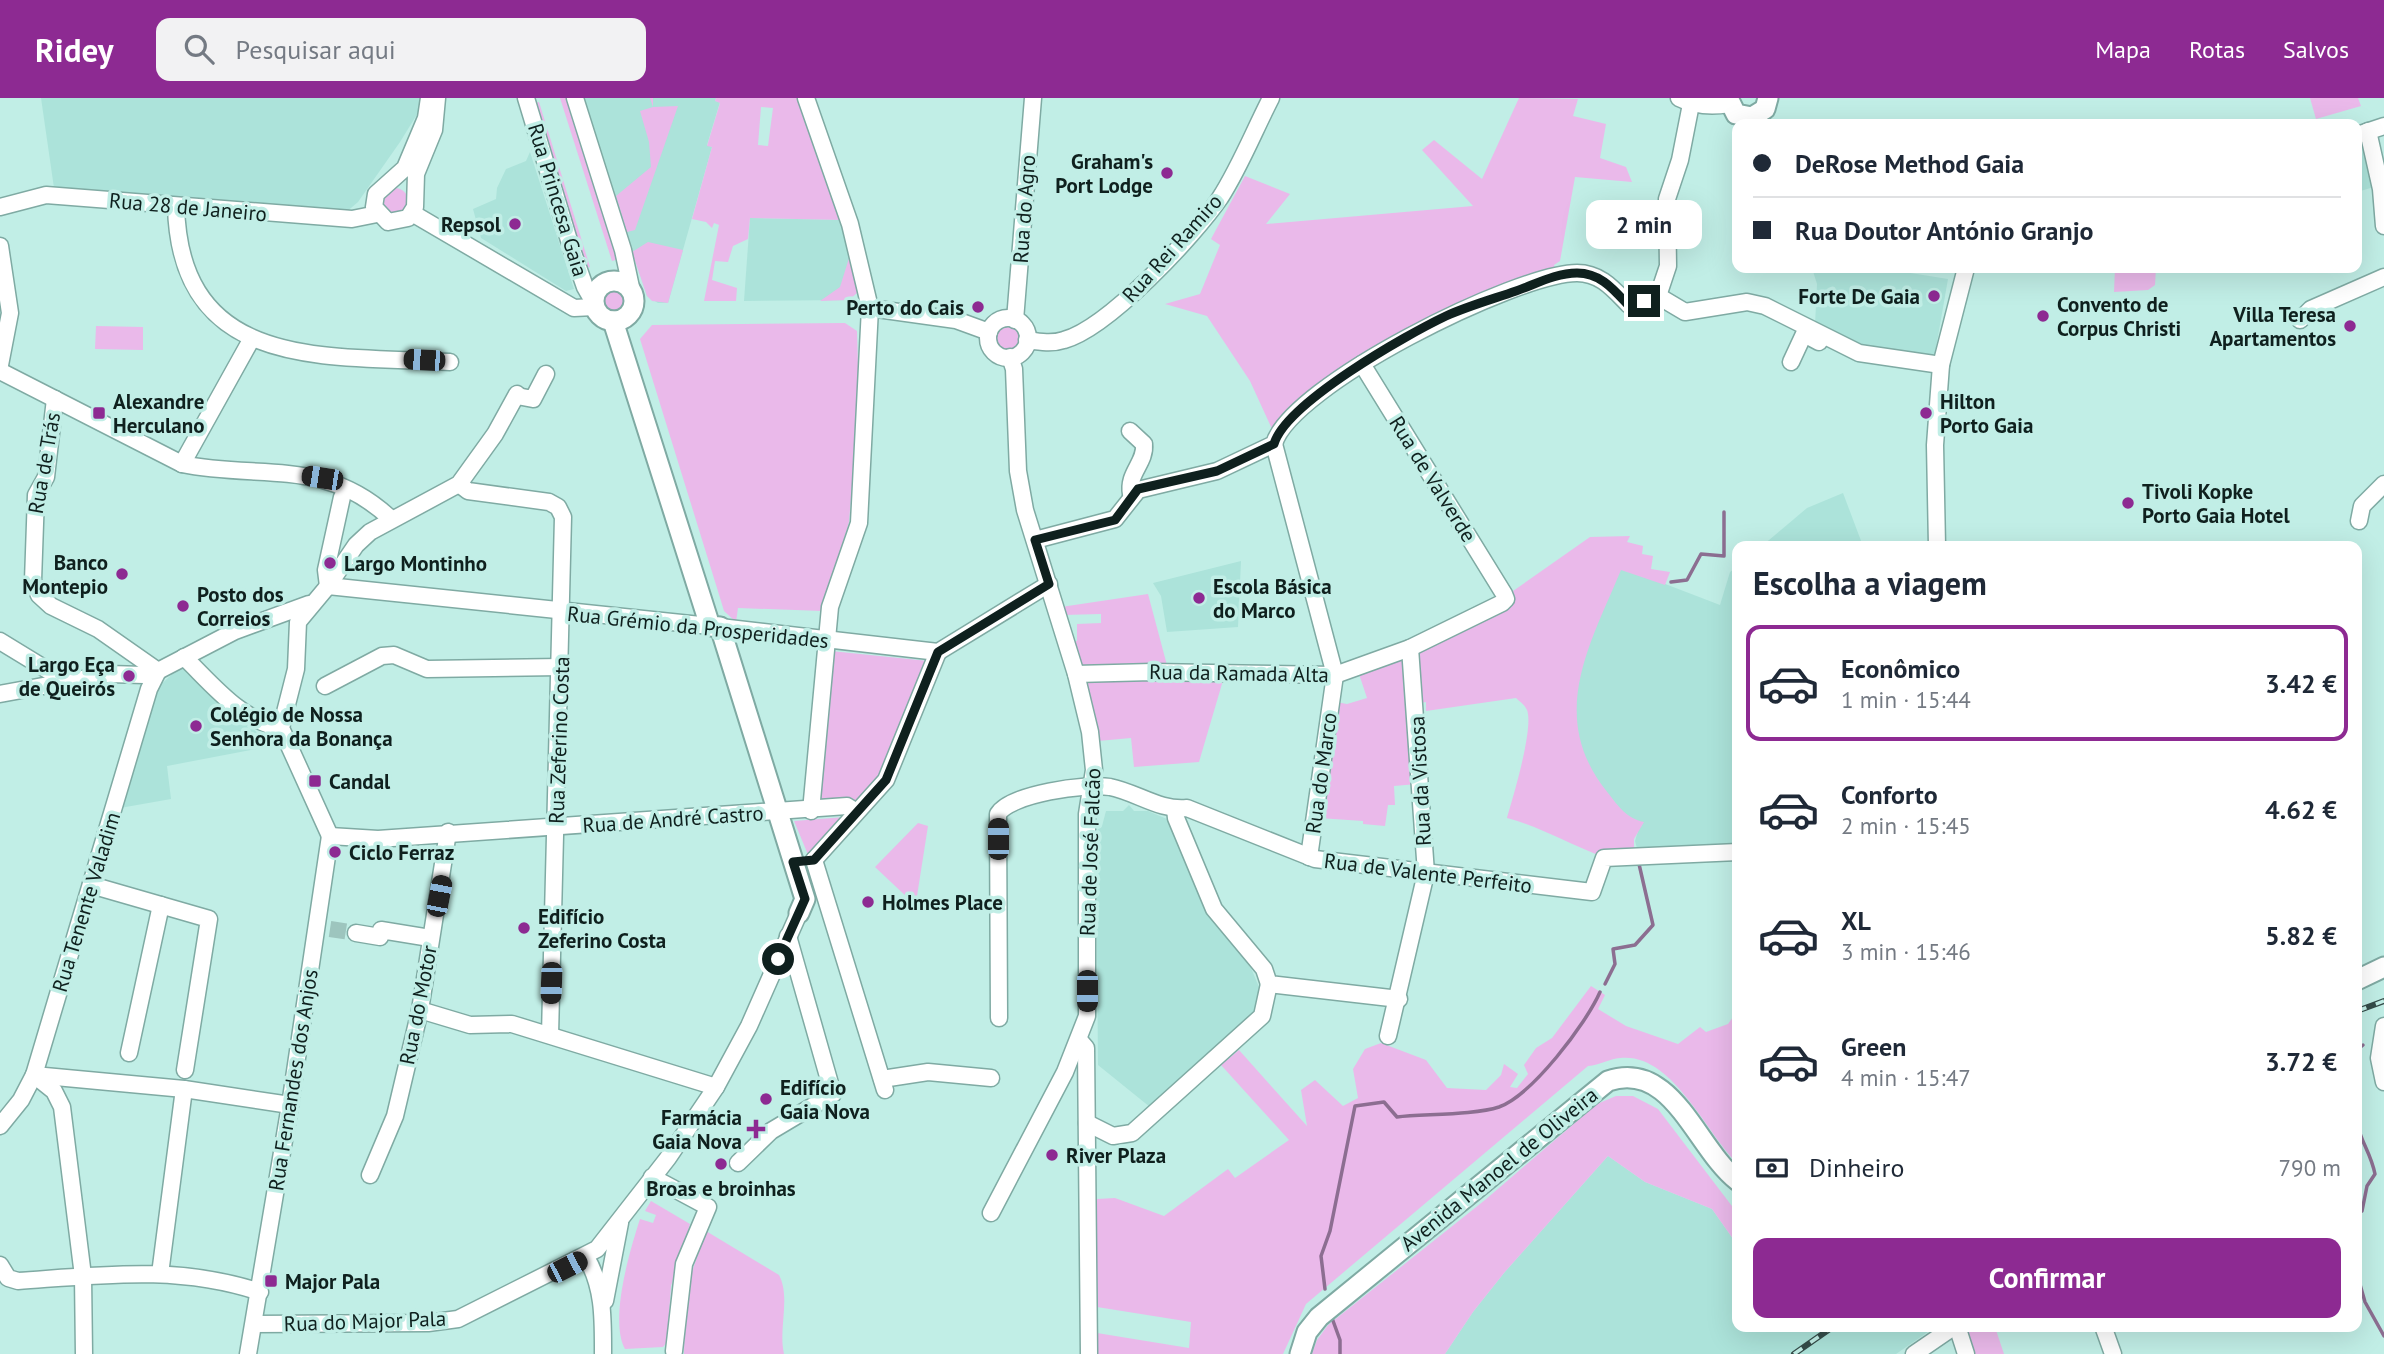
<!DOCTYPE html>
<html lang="pt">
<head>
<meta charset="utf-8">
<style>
  :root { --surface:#fff; --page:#f2f2f3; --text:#1f2937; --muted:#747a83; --line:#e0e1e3; --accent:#8d2a92 }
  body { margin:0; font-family:"PT Sans",sans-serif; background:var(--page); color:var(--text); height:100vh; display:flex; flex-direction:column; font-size:26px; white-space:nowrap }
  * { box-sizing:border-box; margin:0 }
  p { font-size:23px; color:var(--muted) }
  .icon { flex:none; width:38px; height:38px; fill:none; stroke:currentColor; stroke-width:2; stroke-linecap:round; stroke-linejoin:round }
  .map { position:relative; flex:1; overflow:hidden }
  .details { position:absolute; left:1732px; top:443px; width:630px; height:791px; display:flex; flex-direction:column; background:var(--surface); border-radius:14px; box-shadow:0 7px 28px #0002 }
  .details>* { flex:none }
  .banner { position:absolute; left:1732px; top:21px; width:630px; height:154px; border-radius:14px; box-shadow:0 7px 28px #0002; display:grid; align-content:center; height:154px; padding:0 21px; background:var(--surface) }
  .end { position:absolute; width:32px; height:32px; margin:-16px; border:9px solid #0f201e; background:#fff; box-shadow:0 0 0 4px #fff }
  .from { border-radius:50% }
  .bubble { position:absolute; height:49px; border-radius:14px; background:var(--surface); box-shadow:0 7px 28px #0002; font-size:23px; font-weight:600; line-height:49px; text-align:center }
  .car { position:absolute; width:21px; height:42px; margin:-21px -10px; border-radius:9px; box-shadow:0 0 5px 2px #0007; background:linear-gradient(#222 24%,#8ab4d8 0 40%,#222 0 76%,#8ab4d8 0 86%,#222 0) }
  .banner b { display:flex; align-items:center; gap:24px; height:66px; font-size:26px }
  .banner b+b { border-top:2px solid var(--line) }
  .banner i { width:18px; height:18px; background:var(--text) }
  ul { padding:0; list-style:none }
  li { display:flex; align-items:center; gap:21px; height:116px; margin:0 14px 10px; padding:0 7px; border:4px solid transparent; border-radius:14px }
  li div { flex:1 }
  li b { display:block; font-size:26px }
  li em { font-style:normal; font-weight:600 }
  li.current { border-color:var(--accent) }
  li>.icon { width:63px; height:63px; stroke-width:1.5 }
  h2 { padding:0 21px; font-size:32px; line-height:84px }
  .pay { display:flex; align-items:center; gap:18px; height:77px; padding:0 21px; font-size:26px }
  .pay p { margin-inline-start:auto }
  .cta { display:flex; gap:14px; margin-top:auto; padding:14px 21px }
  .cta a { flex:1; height:80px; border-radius:14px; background:var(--accent); color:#fff; font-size:28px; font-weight:600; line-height:80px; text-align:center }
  header { display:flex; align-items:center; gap:42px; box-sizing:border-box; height:98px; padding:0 35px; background:var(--accent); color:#fff }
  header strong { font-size:33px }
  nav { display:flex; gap:38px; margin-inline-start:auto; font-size:24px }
  .search { width:490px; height:63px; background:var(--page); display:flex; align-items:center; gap:18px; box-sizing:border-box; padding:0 24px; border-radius:14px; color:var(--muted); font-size:26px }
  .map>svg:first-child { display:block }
  .built { fill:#ace3da }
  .green { fill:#eab9ea; fill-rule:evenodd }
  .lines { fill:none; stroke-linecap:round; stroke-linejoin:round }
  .stream { stroke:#8c6e91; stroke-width:3.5 }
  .minor-tunnel { stroke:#9dc5be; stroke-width:16; stroke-dasharray:16 8; stroke-linecap:butt }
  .minor-casing { stroke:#7faaa3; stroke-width:19 }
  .major-casing { stroke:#7faaa3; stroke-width:23 }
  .minor { stroke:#fff; stroke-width:16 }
  .major { stroke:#fff; stroke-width:19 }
  .rail-casing { stroke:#354c49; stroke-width:6 }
  .rail { stroke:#c1eee6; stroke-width:3.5; stroke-dasharray:10; stroke-linecap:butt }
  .route { stroke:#0f201e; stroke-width:9 }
  .poi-dot { fill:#8d2a92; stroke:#c1eee6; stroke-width:2.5 }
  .labels { text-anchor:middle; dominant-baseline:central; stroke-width:7; stroke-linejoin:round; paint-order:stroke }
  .poi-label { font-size:21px; font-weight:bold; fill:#0f201e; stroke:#c1eee6; text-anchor:start }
  .street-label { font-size:21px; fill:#0f201e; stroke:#c1eee6 }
</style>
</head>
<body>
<header>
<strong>Ridey</strong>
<div class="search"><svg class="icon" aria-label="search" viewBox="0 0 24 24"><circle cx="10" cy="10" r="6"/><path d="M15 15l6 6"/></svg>Pesquisar aqui</div>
<nav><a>Mapa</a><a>Rotas</a><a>Salvos</a></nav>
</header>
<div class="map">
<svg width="2384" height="1256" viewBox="0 0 2384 1256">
  <rect width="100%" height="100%" fill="#c1eee6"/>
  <g class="built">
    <path d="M41,0H423L421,10L400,44L358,104L345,115L54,90Z"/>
    <path d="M584,0H716L715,3L720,4L707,47L712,49L668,205H658L647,198Z"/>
    <path d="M2363,46L2374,89L2357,94V48Z"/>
    <path d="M530,54L574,191L566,193L481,140L473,111L496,101L497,90L506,71L526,63Z"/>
    <path d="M750,120L843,122L858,188L849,202L744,203Z"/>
    <path d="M1812,170H1879L1948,181L1934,261L1858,251L1815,227L1817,186Z"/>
    <path d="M1843,395L1863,448H1762L1807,410Z"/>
    <path d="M1241,463L1238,529L1167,534L1161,498L1153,485Z"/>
    <path d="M1738,468V749L1638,754L1635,743L1638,733L1577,667L1563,605L1621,469L1720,507L1730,474Z"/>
    <path d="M182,567L272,648L167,668L171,701L120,710L156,591Z"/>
    <path d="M1129,707L1134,713H1148L1167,721L1203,808L1251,870L1259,889L1256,909L1250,920L1150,1009L1098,967L1096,733L1102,728L1106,713H1123Z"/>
    <path d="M1608,1058L1645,1084L1712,1111L1738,1148V1228L1935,1229L1896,1256H1445L1473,1214L1504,1175Z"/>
  </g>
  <g class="green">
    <path d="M560,0H569L619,161L612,163Z"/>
    <path d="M650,0H653V9L678,8L635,132L627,134L616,98L651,69L649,44L640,13L653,9Z"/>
    <path d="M716,0H801L843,122L750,120L748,141L733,148L728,164L715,163L712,182L737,190L736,203H704L719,127L714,125L712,130L706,124L692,121L712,49L707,48L720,5L715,3ZM761,9L773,10L768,48L758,47Z"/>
    <path d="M1519,0L1578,1L1573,18L1606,26L1600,60L1626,69L1632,84L1575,79L1560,163L1554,167L1555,172L1319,292L1272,331L1250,283L1207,218L1165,206L1200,196L1220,147L1211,141L1245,78L1290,96L1266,126L1473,108L1422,52L1434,42L1482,81Z"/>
    <path d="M2310,0H2358L2361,8L2316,21Z"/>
    <path d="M539,4L590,169L584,171L532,6Z"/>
    <circle cx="395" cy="103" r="13"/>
    <path d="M648,144L683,152L668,205L652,203L647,198L632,154Z"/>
    <path d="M850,157L857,195L849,202L820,203L840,189Z"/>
    <path d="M2115,170H2156L2155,187L2148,192L2114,194Z"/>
    <circle cx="614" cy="204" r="11"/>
    <path d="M845,225L857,233L859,302L849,424L822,513L738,510L736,524L724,513L721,503L640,241L652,227Z"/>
    <circle cx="1008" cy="240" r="12"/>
    <path d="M96,228L143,229V252L95,251Z"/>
    <path d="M1630,438L1627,444L1643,448L1642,456L1653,458L1651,471L1670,474L1665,487L1621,472C1590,547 1546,619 1608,695C1619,709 1626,720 1644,724L1634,741V750L1599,753L1598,757C1567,745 1540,729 1507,720C1513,699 1534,630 1527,612C1525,607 1520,604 1516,600L1426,613V604L1421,605L1416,555L1507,510L1515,502L1513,493L1590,439Z"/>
    <path d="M1148,496L1168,571H1078L1071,545L1077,543V526L1101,525V516L1063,517L1061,509Z"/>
    <path d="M831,553L928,563L882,681L857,703H817Z"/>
    <path d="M1406,555L1417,686L1394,688L1395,707H1388L1385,728L1363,726V723L1319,720L1336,604L1347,606L1367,600L1359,576Z"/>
    <path d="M1224,579L1199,664L1134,669L1131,640L1098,643L1081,580Z"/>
    <path d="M845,719L809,759L794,723Z"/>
    <path d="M918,725L928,728L917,798L909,801L875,769Z"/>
    <path d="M1591,888L1605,897L1598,911L1626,928L1678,946L1700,929L1706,934L1728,926L1738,912V1066C1705,1034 1672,954 1620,960C1609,961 1600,967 1588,968L1306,1206L1283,1256H1097V1235L1189,1250L1191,1224L1097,1209V1101L1115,1100L1164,1118L1228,1071L1235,1080L1289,1042L1221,967L1239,952L1307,1028L1301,992L1315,982L1343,1008L1358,1000L1353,971L1365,951L1381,945L1426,962L1447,990L1486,992L1501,977L1504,966L1518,976L1510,989L1517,990L1528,976L1524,967L1536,950L1552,940Z"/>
    <path d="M1616,998H1633L1658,1011L1738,1116V1148L1712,1111L1645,1084L1608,1058L1504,1175L1473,1214L1445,1256H1312L1317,1242L1328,1227L1485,1102L1597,1006Z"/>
    <path d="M651,1103L690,1126L671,1188L667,1244L663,1249L625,1251C609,1222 630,1152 640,1121L653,1125L656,1117L645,1113Z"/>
    <path d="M706,1133L779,1177C791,1200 778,1230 784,1256H684L685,1194Z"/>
    <path d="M1995,1229L2004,1256H1974L1965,1230Z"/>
  </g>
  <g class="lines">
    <g class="stream">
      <path d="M1671,484L1687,482L1701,456L1724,458V414"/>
      <path d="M1605,886L1615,866L1613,851L1635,847L1653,827L1639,766"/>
      <path d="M2357,952L2363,947"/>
      <path d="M2357,1018C2358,1042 2370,1051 2375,1076L2367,1088L2362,1113L2357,1116"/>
      <path d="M2357,1176L2365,1204L2384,1238"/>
      <path d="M1325,1191L1321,1158L1330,1133L1355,1008L1384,1004L1397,1019C1425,1016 1475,1017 1499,1009C1532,997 1586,926 1600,894"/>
      <path d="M1332,1220L1340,1242V1256"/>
    </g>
    <path class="minor-tunnel" d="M330,831L356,835"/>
    <g class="minor-casing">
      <g id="minor">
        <path d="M429,0L426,20L405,70L376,96L374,109L388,124L408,120L415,109L416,76L434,32L437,0"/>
        <path d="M526,0L571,149L585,189L593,203"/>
        <path d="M575,0L623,152L632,194"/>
        <path d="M806,0L850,126L870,210L859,425L830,509L811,713"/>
        <path d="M1679,0C1695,8 1711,9 1729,6"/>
        <path d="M2368,33L2381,91L2384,128"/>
        <path d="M2357,37L2384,28"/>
        <path d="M176,108C180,275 328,257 450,264"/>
        <path d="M0,109L46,97L352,121L377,116"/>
        <path d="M412,115L574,210L594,209"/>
        <path d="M0,148L10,215L0,267"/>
        <path d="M1658,198L1685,214L1747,204L1765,208L1859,255L1941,267"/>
        <path d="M1658,198L1668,168L1667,101L1680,62L1691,6"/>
        <path d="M870,210L956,222L989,234"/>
        <circle cx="1008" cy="240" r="20"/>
        <path d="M1015,222L1033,0"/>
        <path d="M2300,222L2311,211L2384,179"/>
        <path d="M1027,242C1040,244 1052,246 1064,242C1108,230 1194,138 1220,100C1240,69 1254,33 1271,0"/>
        <path d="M1791,264L1804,236L1819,244"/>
        <path d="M0,273L182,366C260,382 326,359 391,421"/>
        <path d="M517,298L533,301L546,276"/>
        <path d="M55,301L46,379L36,397L33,483L39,497L51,508L98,531L158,573"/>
        <path d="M1130,333L1144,346C1146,365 1127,375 1131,396"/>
        <path d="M1274,346L1335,577L1309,759"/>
        <path d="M182,366L251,242"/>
        <path d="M459,386L468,393L549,404L558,409L563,419L550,937"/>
        <path d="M2359,423L2362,408L2384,386"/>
        <path d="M1035,442L1115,421L1138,392L1217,373L1274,346C1290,288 1517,175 1577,175C1601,175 1614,192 1629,207L1658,198"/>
        <path d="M1937,448L1935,347L1941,267L1966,170"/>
        <path d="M328,488L710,528"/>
        <path d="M328,488L326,472L342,399"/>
        <path d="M720,529L938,554L1049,486"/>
        <path d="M0,543L67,584"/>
        <path d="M184,559C213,587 240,622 281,630"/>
        <path d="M1076,576L1152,574L1335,577L1410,550L1502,505L1506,501L1504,496L1362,266"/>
        <path d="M325,588L382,558L394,557L427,571L561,569"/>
        <path d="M0,596L109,576L144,577L158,573L235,533L309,506"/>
        <path d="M1175,711L1176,720L1214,811L1264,871L1269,886L1399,901"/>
        <path d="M330,738L281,630L296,571L298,524L328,488L356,447L370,434L459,386L495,336L517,296"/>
        <path d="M330,738L378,741L847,708L855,713"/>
        <path d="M814,762L886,682L938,554"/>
        <path d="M814,762L885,992"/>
        <path d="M91,787L209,821L185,972"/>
        <path d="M356,835L380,839L381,832L430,840"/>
        <path d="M420,912L470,927L512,926L716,989"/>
        <path d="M999,920L998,716C1010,696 1086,685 1110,689C1136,694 1160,713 1187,710L1315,761L1592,794L1604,760L1738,754"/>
        <path d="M2384,928L2379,960L2384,984"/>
        <path d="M1388,938L1426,775L1410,550"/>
        <path d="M1080,943L1086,950L1089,1256"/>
        <path d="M129,955L161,807"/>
        <path d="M34,977L54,993L62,1009L83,1178L84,1256"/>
        <path d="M34,977L184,991L290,1007"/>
        <path d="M882,981L928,974L991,980"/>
        <path d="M1087,1025L1113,1038L1132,1035L1262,918L1269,886"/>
        <path d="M0,1028L21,1002L34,977L149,591L158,573"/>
        <path d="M738,1065L771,1033L833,996L788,838"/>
        <path d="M370,1077L395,1018L420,912L448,734"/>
        <path d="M652,1079L708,1109L684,1166L674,1253"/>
        <path d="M991,1115L1065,974L1087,918V716L1094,672L1090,634L1076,576L1025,412L1018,373L1014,271L1010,259"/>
        <path d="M586,1159C604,1189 603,1222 603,1256"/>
        <path d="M0,1167L8,1180L18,1183C103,1177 178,1167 260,1194"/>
        <path d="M160,1176L184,991"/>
        <path d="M605,1203L620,1125"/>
        <path d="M255,1226L428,1225L458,1221L597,1151L668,1060L716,989L749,928L799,815"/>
        <path d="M1957,1228L1966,1256"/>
        <path d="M2103,1228L2113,1256"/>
        <path d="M248,1256L290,1007L330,738"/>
        <path d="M1914,1256L1955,1228"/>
      </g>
    </g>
    <g class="major-casing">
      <g id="major">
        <path d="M1728,0L1736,16L1752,19L1765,11L1768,0"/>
        <circle cx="614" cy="203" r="20"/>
        <path d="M613,223L710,528L720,529L805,801L799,815"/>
        <path d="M2357,882L2384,869"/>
        <path d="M1300,1256L1307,1234L1319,1219L1608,983C1673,961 1696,1051 1738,1083"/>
      </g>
    </g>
    <use href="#minor" class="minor"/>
    <use href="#major" class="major"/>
    <g class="rail-casing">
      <g id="rail">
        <path d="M2357,913L2384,903"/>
        <path d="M1794,1256L1834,1228"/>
      </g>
    </g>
    <use href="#rail" class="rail"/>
  </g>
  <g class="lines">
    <path class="route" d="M778,861L805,801L793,764L814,762L886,682L938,554L1049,486L1035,442L1115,422L1138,391L1217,373L1274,346C1286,305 1406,237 1446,218C1468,208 1493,201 1516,193C1536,186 1556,175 1577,175C1601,175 1614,192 1629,208L1644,203"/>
  </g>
  <g class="poi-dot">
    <circle cx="1167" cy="75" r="7"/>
    <circle cx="515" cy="126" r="7"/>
    <circle cx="1934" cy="198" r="7"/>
    <circle cx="978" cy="209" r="7"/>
    <circle cx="2043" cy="218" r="7"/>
    <circle cx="2350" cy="228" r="7"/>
    <rect x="92" y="308" width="14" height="14" rx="3.5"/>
    <circle cx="1926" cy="315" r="7"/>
    <circle cx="2128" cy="405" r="7"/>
    <circle cx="330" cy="465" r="7"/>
    <circle cx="122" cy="476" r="7"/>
    <circle cx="1199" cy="500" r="7"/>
    <circle cx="183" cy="508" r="7"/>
    <circle cx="129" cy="578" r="7"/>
    <circle cx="196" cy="628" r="7"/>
    <rect x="308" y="676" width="14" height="14" rx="3.5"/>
    <circle cx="335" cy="754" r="7"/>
    <circle cx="868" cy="804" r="7"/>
    <circle cx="524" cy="830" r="7"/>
    <circle cx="766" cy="1001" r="7"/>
    <path d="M752.5 1020.5h7v7h7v7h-7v7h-7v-7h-7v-7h7z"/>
    <circle cx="1052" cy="1057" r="7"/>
    <circle cx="721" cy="1066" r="7"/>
    <rect x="264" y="1176" width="14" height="14" rx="3.5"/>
  </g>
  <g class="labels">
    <g class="poi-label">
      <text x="1153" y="63" text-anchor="end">Graham's<tspan x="1153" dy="24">Port Lodge</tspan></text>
      <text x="501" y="126" text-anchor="end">Repsol</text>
      <text x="1920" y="198" text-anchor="end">Forte De Gaia</text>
      <text x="2057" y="206">Convento de<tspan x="2057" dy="24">Corpus Christi</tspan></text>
      <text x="964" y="209" text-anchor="end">Perto do Cais</text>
      <text x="2336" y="216" text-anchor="end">Villa Teresa<tspan x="2336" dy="24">Apartamentos</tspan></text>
      <text x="113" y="303">Alexandre<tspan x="113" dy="24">Herculano</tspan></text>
      <text x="1940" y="303">Hilton<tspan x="1940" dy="24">Porto Gaia</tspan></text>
      <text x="2142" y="393">Tivoli Kopke<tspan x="2142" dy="24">Porto Gaia Hotel</tspan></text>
      <text x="108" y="464" text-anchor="end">Banco<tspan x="108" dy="24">Montepio</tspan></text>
      <text x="344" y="465">Largo Montinho</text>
      <text x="1213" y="488">Escola Básica<tspan x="1213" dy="24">do Marco</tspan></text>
      <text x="197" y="496">Posto dos<tspan x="197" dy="24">Correios</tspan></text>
      <text x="115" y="566" text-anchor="end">Largo Eça<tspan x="115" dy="24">de Queirós</tspan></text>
      <text x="210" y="616">Colégio de Nossa<tspan x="210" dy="24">Senhora da Bonança</tspan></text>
      <text x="329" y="683">Candal</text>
      <text x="349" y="754">Ciclo Ferraz</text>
      <text x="882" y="804">Holmes Place</text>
      <text x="538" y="818">Edifício<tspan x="538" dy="24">Zeferino Costa</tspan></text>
      <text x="780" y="989">Edifício<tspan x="780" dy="24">Gaia Nova</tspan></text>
      <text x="742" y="1019" text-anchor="end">Farmácia<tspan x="742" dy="24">Gaia Nova</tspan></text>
      <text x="1066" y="1057">River Plaza</text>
      <text x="721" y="1090" text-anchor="middle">Broas e broinhas</text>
      <text x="285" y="1183">Major Pala</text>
    </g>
    <g class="street-label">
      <text transform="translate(558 102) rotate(73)">Rua Princesa Gaia</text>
      <text transform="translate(188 109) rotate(5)">Rua 28 de Janeiro</text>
      <text transform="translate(1024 111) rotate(-86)">Rua do Agro</text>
      <text transform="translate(1172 150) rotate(-48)">Rua Rei Ramiro</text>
      <text transform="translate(44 365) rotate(-80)">Rua de Trás</text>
      <text transform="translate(1433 381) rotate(58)">Rua de Valverde</text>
      <text transform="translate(698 529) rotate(6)">Rua Grémio da Prosperidades</text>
      <text transform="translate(1239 575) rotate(1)">Rua da Ramada Alta</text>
      <text transform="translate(559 642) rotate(-88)">Rua Zeferino Costa</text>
      <text transform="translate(1321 675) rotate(-82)">Rua do Marco</text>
      <text transform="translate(1420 683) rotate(-93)">Rua da Vistosa</text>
      <text transform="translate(673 721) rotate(-4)">Rua de André Castro</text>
      <text transform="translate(1090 754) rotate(-88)">Rua de José Falcão</text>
      <text transform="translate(1428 775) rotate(7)">Rua de Valente Perfeito</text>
      <text transform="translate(86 804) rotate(-73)">Rua Tenente Valadim</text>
      <text transform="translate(418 907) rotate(-79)">Rua do Motor</text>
      <text transform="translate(293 982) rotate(-81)">Rua Fernandes dos Anjos</text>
      <text transform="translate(1499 1071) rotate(-39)">Avenida Manoel de Oliveira</text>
      <text transform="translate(365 1223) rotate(-2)">Rua do Major Pala</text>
    </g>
  </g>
</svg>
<i class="end from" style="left:778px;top:861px"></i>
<i class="end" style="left:1644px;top:203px"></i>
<div class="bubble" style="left:1586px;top:102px;width:116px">2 min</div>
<i class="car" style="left:424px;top:262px;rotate:273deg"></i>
<i class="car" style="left:322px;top:380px;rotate:279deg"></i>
<i class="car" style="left:998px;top:741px;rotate:0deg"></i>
<i class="car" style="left:439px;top:798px;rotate:11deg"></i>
<i class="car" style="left:551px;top:885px;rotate:182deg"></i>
<i class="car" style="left:1087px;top:893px;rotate:180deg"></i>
<i class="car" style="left:567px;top:1169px;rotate:63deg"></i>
<div class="banner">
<b><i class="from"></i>DeRose Method Gaia</b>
<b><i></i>Rua Doutor António Granjo</b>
</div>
<section class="details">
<h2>Escolha a viagem</h2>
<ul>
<li class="current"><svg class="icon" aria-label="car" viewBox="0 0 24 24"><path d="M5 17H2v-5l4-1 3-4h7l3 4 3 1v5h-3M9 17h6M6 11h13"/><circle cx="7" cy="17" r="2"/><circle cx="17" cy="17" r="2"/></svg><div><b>Econômico</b><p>1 min · 15:44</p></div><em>3.42 €</em></li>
<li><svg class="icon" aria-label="car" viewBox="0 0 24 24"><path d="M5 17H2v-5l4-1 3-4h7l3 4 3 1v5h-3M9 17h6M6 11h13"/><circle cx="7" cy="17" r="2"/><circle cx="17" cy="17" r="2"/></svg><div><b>Conforto</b><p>2 min · 15:45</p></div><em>4.62 €</em></li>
<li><svg class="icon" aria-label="car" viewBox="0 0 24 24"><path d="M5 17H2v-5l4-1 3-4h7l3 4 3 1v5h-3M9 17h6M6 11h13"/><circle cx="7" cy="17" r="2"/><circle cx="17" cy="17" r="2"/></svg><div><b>XL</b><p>3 min · 15:46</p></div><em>5.82 €</em></li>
<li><svg class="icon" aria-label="car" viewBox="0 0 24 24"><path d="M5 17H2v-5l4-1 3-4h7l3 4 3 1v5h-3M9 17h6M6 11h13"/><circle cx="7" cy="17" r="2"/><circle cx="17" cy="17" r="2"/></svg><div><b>Green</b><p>4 min · 15:47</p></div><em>3.72 €</em></li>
</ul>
<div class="pay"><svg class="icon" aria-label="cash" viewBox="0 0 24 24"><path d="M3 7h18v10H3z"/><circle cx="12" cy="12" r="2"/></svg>Dinheiro<p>790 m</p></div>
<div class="cta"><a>Confirmar</a></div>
</section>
</div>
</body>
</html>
